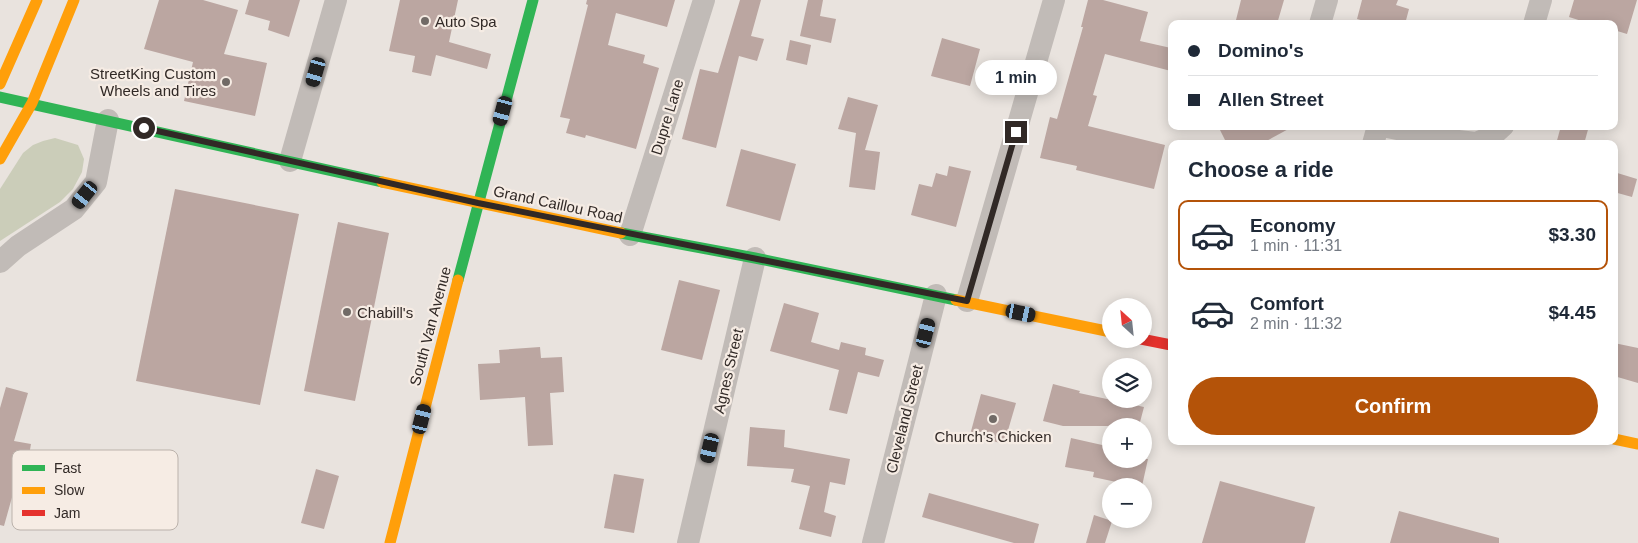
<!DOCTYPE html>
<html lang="en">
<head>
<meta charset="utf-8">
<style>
  :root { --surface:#fff; --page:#f6f6f7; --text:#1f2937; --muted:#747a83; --line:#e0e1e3; --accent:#b45309 }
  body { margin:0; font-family:Arial,sans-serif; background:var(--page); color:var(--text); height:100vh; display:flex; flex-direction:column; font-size:19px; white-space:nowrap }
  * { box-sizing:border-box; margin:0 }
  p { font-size:16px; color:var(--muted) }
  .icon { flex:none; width:28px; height:28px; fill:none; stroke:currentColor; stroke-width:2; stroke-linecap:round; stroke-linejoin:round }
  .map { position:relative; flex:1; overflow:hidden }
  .sheet { position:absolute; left:1168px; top:140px; width:450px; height:305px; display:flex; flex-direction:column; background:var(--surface); border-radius:10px; box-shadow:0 2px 12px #0003 }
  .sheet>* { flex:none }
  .guide { position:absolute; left:1168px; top:20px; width:450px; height:110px; border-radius:10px; box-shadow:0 2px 12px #0003; display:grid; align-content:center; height:110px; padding:0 20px; background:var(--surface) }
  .needle { width:32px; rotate:333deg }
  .buttons { position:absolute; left:1102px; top:298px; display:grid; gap:10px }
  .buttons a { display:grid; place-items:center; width:50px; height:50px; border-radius:50%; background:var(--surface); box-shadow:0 2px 12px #0003; font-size:25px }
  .end { position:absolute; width:22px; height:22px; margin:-11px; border:6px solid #312926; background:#fff; box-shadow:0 0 0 2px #fff }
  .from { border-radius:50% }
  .bubble { position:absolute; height:35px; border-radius:18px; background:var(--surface); box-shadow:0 2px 12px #0003; font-size:16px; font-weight:700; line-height:35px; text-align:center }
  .car { position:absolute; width:15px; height:30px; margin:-15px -8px; border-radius:6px; box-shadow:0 0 4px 1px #0007; background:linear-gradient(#222 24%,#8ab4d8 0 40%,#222 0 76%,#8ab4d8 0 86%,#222 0) }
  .guide b { display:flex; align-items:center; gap:18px; height:48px; font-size:19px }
  .guide b+b { border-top:1px solid var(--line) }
  .guide i { width:12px; height:12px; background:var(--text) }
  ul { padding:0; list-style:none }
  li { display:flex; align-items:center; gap:15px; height:70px; margin:0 10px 8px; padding:0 10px; border:2px solid transparent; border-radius:10px }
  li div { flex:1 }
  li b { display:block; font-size:19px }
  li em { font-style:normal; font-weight:700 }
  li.active { border-color:var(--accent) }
  li>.icon { width:45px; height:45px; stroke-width:1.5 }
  h2 { padding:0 20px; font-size:22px; line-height:60px }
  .cta { display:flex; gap:10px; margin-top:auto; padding:10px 20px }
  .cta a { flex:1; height:58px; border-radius:30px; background:var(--accent); color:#fff; font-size:20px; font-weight:700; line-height:58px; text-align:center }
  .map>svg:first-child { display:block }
  .green { fill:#cbcdb9 }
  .building { fill:#bba6a1 }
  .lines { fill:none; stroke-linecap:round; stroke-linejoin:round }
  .street { stroke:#c1bbb7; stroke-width:22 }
  .fast { stroke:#30b455; stroke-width:11 }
  .slow { stroke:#ff9f0a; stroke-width:11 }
  .jam { stroke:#e5322d; stroke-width:11 }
  .route { stroke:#312926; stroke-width:6 }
  .poi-dot { fill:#716a66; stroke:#f6ece4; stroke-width:2 }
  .labels { text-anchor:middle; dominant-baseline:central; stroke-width:4.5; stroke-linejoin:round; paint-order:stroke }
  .poi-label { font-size:15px; fill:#312926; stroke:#f6ece4; text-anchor:start }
  .street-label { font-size:15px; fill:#312926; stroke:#f6ece4 }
  .key { fill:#f6ece4; stroke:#bbb2ab; stroke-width:1 }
  .key-label { font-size:14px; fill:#312926 }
</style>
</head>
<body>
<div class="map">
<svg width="1638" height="543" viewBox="0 0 1638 543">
  <rect width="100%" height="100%" fill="#e9e3de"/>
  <path class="green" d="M55,138L78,145L84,159L82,172L73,189L60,202L0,241V189L23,153L33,145L43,141Z"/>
  <g class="building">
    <path d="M159,0H203L238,10L224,54L267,63L255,116L184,101L193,62L144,49Z"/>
    <path d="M249,0H300L289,37L268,30L270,21L245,14Z"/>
    <path d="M400,0H458L449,42L491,54L487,69L436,55L431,76L412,72L415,56L389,51Z"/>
    <path d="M587,0H675L667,27L616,13L608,45L645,55L643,63L659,68L636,149L586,135L585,138L566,133L570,119L560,117L588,5L586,4Z"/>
    <path d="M740,0H761L751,36L764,39L757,61L739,56L716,148L682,139L700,69L718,73Z"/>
    <path d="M808,0H823L820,16L836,19L831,43L800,36Z"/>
    <path d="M1088,0H1103L1148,12L1140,41L1171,48V71L1105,54L1093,95L1097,96L1088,126L1165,145L1154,189L1076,170L1077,166L1040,158L1050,117L1057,119L1066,87L1083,27H1081Z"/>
    <path d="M1241,0H1284L1277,24H1235Z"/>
    <path d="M1362,0H1398L1396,5L1409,9L1405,24H1374L1357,19Z"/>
    <path d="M1574,0H1637L1627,34L1614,30V24H1591L1569,17Z"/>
    <path d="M942,38L980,49L970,86L931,76Z"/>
    <path d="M790,40L811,45L807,65L786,60Z"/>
    <path d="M848,97L878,105L865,150L880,152L875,190L849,187L856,133L838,129Z"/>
    <path d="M1218,126H1294L1261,144H1227Z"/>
    <path d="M1561,126H1589L1584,144H1556Z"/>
    <path d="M741,149L796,164L780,221L726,206Z"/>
    <path d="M949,166L971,171L956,227L911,215L919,184L932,187L936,173L947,176Z"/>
    <path d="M1614,172L1637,179L1632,197L1614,192Z"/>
    <path d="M175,189L299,214L260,405L136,381Z"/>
    <path d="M338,222L389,233L355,401L304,391Z"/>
    <path d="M679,280L720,290L702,360L661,350Z"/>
    <path d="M784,303L819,313L811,342L839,350L841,342L866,348L865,355L884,360L879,377L858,372L847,414L829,410L839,370L770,351Z"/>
    <path d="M1614,343L1638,348V383L1614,376Z"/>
    <path d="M540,347L541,358L562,357L564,392L550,393L553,445L528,446L525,397L480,400L478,364L500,363L499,350Z"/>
    <path d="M1053,384L1080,391L1079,393L1144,407L1139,426H1063L1043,421Z"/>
    <path d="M6,387L28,393L14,441L31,444L24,484L16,483L4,526L0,525V408Z"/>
    <path d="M981,394L1016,403L1004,444L970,435Z"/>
    <path d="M750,427L785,430L784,447L850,459L845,485L830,482L824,512L836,516L831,537L799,529L810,486L791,482L794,469L747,466Z"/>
    <path d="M1071,438L1111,447V459H1148L1142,486H1120L1121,483L1093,477L1094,472L1065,467Z"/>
    <path d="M316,469L339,476L324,529L301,523Z"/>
    <path d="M614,474L644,479L634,533L604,528Z"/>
    <path d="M1220,481L1315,507L1305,543H1202Z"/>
    <path d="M929,493L1039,524L1034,543H1014L922,517Z"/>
    <path d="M1399,511L1499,538V543H1390Z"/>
    <path d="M1094,515L1112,521L1105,543H1086Z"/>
  </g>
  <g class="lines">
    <g class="street">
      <path d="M1320,24L1327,0"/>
      <path d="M1534,24L1541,0"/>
      <path d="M1382,126L1458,141L1476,143L1491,137L1503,126"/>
      <path d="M1373,144L1378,126"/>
      <path d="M290,161L336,0"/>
      <path d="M630,235L704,0"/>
      <path d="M0,262L18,246L74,209L96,182L108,120"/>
      <path d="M967,301L1054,0"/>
      <path d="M688,543L755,258"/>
      <path d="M873,543L936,295"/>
    </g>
    <g class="fast">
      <path d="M0,97L382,182"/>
      <path d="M621,233L755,258L956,300"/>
      <path d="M458,280L533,0"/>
    </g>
    <g class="slow">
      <path d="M0,84L37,0"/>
      <path d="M0,159L32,103L74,0"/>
      <path d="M382,182L621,233"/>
      <path d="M956,300L1111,332"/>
      <path d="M1614,439L1638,444"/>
      <path d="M390,543L458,280"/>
    </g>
    <path class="jam" d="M1141,339L1171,345"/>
  </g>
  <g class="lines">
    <path class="route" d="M144,128L478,203L967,301L1016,132"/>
  </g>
  <g class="poi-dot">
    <circle cx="425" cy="21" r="5"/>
    <circle cx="226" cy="82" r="5"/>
    <circle cx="347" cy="312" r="5"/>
    <circle cx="993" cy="419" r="5"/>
  </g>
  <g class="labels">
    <g class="poi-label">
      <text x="435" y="21">Auto Spa</text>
      <text x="216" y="73" text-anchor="end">StreetKing Custom<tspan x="216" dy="17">Wheels and Tires</tspan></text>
      <text x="357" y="312">Chabill's</text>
      <text x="993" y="436" text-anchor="middle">Church's Chicken</text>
    </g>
    <g class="street-label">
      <text transform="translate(667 117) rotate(-73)">Dupre Lane</text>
      <text transform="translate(558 204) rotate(12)">Grand Caillou Road</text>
      <text transform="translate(430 326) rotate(-75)">South Van Avenue</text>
      <text transform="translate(728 371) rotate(-77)">Agnes Street</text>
      <text transform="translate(904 419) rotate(-76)">Cleveland Street</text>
    </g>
  </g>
  <rect x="12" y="450" width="166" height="80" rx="8" class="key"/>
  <rect x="22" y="465" width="23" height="6" fill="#30b455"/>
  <rect x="22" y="487" width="23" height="7" fill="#ff9f0a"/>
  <rect x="22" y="510" width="23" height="6" fill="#e5322d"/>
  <g class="key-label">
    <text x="54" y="473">Fast</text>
    <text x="54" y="495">Slow</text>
    <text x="54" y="518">Jam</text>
  </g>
</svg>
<div class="buttons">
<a><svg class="needle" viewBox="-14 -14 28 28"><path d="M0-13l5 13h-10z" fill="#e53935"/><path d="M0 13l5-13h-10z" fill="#747a83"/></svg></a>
<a><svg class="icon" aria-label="layers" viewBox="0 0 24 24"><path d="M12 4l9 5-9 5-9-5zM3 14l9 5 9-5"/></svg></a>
<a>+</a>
<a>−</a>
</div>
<i class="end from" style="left:144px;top:128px"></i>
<i class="end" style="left:1016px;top:132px"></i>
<div class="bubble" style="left:975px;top:60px;width:82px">1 min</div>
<i class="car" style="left:316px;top:72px;rotate:196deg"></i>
<i class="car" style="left:503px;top:111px;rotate:195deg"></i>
<i class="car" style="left:85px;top:195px;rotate:219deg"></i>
<i class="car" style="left:1021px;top:313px;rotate:102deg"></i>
<i class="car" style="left:926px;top:333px;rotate:14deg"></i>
<i class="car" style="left:422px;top:419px;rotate:14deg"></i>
<i class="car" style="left:710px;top:448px;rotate:193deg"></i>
<div class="guide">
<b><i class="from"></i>Domino's</b>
<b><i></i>Allen Street</b>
</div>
<section class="sheet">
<h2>Choose a ride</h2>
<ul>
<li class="active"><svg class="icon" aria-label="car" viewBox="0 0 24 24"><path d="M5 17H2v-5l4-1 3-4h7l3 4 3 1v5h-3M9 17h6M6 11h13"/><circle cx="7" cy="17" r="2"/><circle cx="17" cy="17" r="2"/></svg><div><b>Economy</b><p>1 min · 11:31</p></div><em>$3.30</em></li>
<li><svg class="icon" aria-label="car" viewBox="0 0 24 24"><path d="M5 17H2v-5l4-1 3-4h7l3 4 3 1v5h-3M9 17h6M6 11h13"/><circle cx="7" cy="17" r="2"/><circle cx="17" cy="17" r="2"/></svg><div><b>Comfort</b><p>2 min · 11:32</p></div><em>$4.45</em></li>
</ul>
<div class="cta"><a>Confirm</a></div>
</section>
</div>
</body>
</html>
